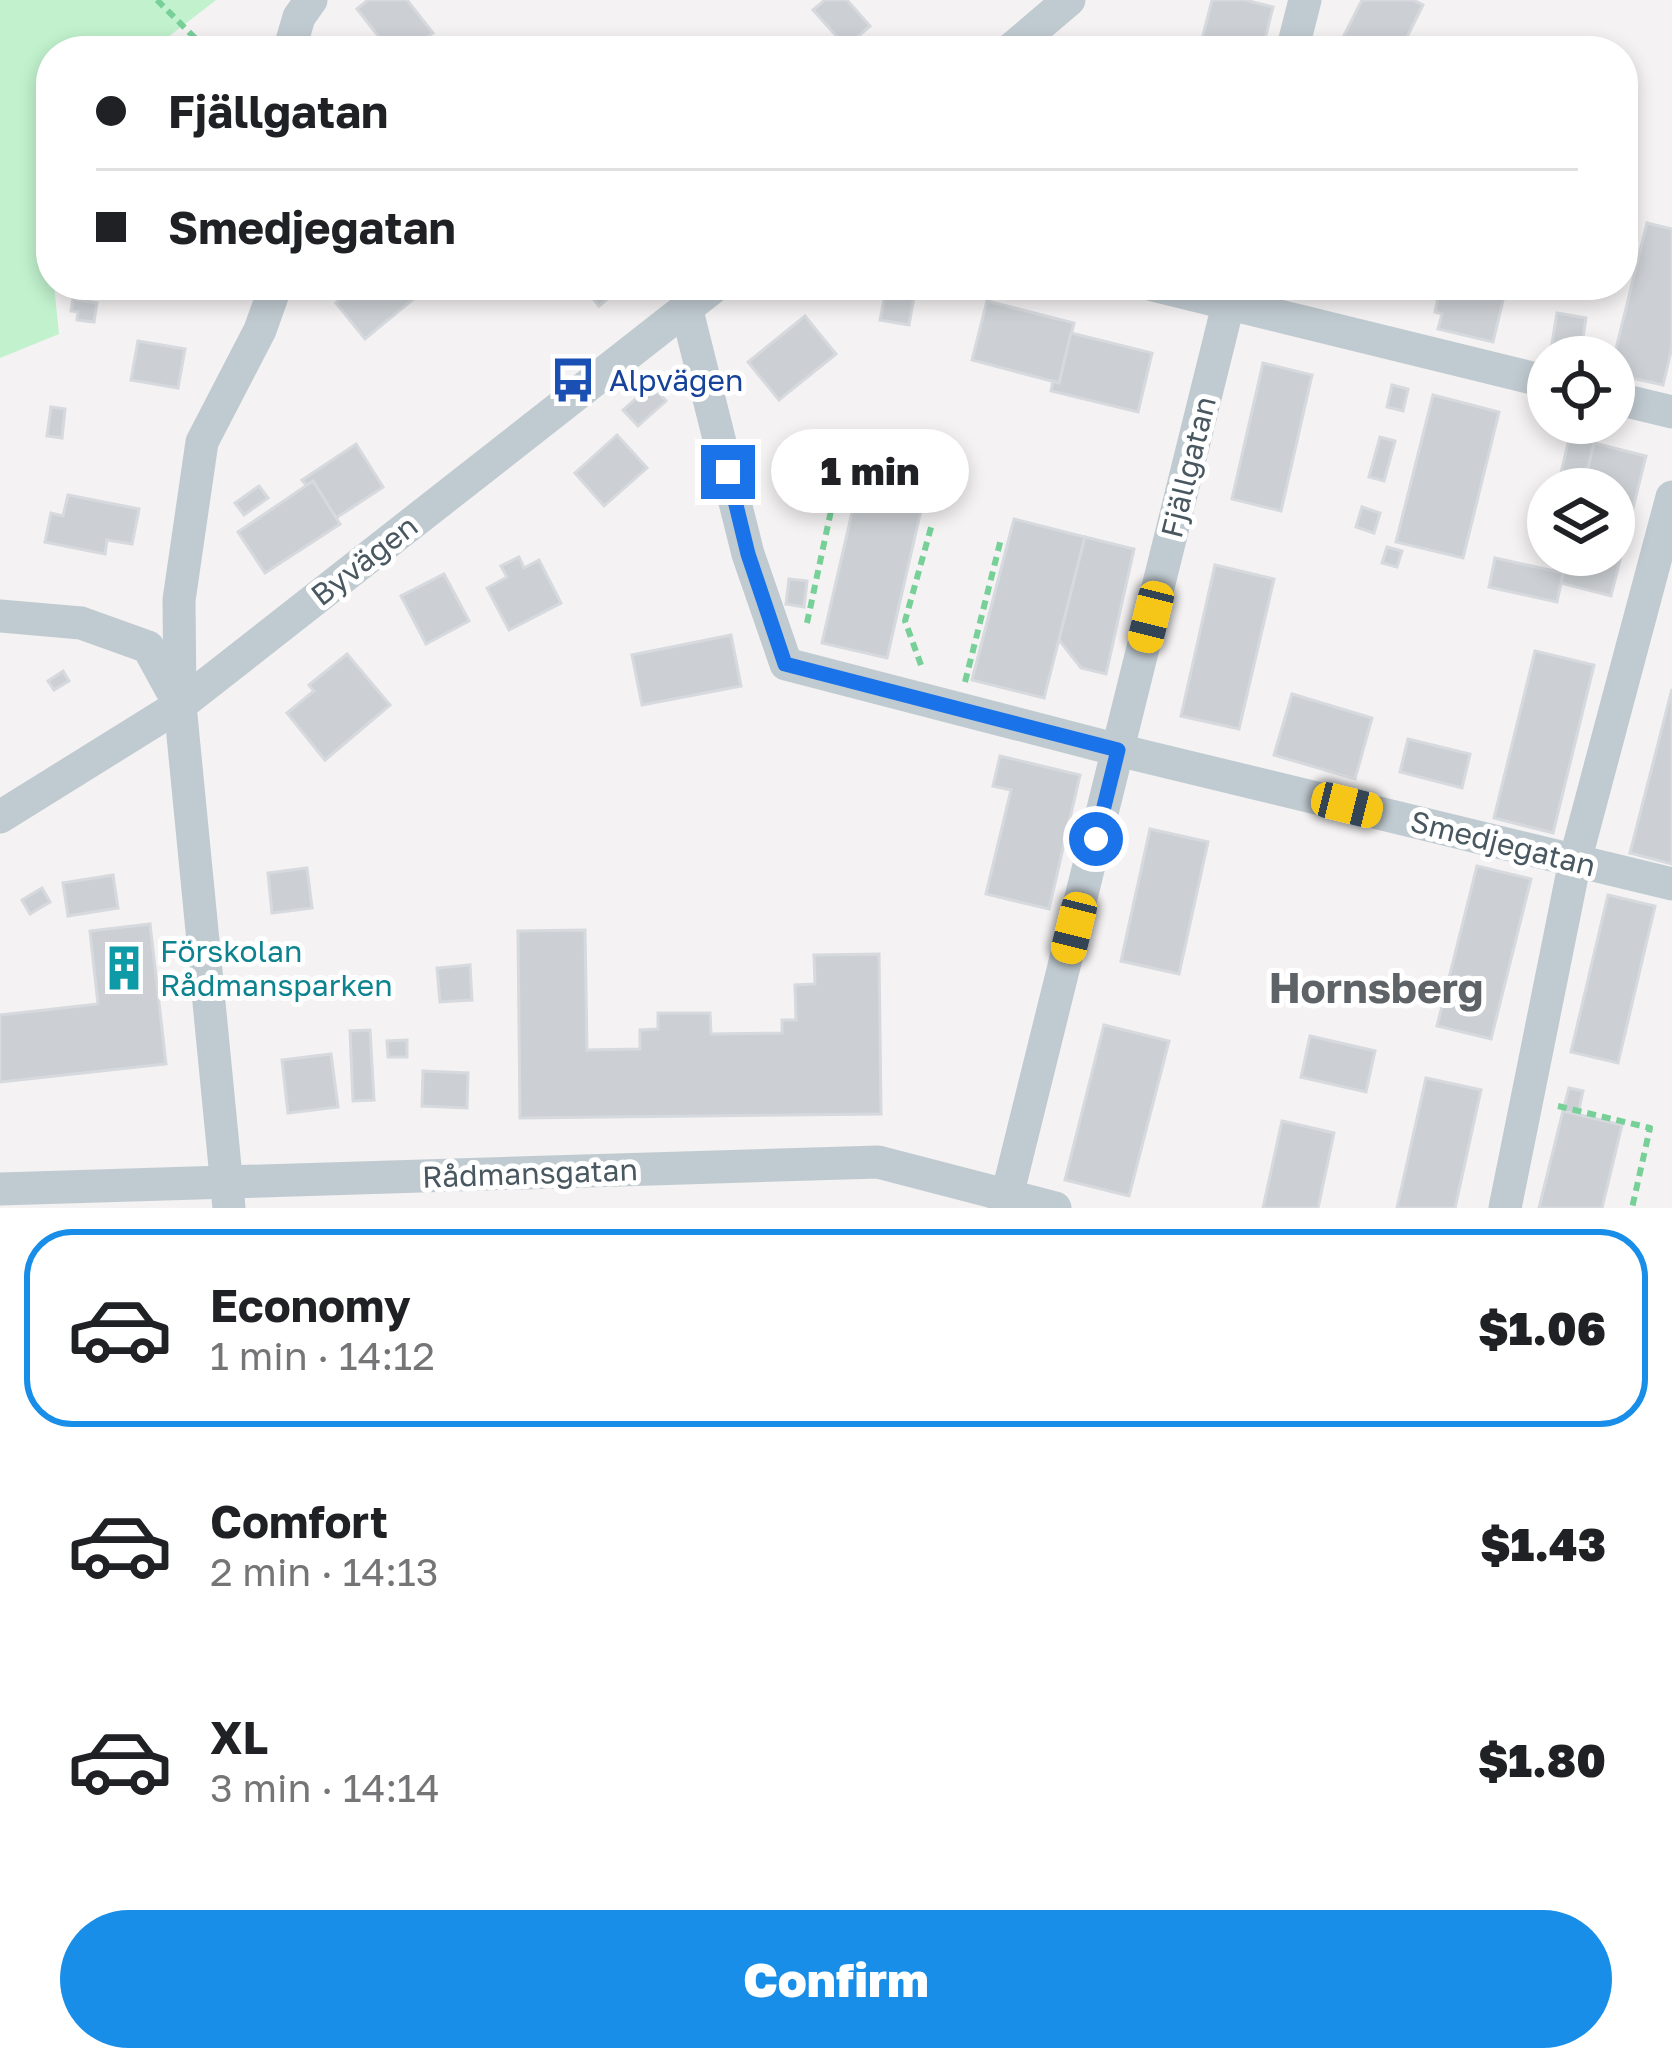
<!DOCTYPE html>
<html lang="en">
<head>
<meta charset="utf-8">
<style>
  :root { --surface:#fff; --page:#f6f6f6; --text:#202124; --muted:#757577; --line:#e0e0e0; --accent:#188ee8 }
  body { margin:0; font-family:"Golos Text",sans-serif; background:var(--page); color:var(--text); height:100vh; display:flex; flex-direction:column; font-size:45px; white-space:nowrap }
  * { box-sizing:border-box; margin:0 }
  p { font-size:39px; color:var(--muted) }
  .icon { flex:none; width:66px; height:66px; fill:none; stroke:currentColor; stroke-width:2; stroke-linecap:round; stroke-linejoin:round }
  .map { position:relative; height:1208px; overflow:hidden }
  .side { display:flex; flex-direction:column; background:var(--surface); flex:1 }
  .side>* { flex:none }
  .top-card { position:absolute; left:36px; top:36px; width:1602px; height:264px; border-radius:48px; box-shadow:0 6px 18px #0003; display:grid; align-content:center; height:264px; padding:0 60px; background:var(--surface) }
  .controls { position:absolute; left:1527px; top:336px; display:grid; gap:24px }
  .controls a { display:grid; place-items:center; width:108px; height:108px; border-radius:50%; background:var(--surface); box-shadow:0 6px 18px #0003; font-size:60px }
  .end { position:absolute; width:54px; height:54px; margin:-27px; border:15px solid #1a73e8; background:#fff; box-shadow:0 0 0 6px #fff }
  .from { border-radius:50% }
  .bubble { position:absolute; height:84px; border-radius:42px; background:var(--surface); box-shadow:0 6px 18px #0003; font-size:39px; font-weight:800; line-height:84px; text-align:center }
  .car { position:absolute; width:36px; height:72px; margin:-36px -18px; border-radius:15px; box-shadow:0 0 9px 3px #0007; background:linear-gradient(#f5c518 24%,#345 0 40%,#f5c518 0 76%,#345 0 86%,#f5c518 0) }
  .top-card b { display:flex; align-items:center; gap:42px; height:114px; font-size:45px }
  .top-card b+b { border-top:3px solid var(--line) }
  .top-card i { width:30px; height:30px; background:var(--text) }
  ul { padding:21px 0 0; list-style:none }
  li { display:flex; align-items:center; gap:36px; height:198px; margin:0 24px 18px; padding:0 36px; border:6px solid transparent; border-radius:48px }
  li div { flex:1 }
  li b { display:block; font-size:45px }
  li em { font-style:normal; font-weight:800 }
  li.on { border-color:var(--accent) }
  li>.icon { width:108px; height:108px; stroke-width:1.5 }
  .action { display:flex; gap:24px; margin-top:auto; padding:24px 60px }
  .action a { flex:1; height:138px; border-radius:72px; background:var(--accent); color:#fff; font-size:48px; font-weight:800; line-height:138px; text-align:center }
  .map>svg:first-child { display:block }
  .green { fill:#c1f1cd }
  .building { fill:#ccd0d4; stroke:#d6d9dd; stroke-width:3 }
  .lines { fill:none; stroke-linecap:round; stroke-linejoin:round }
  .path { stroke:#78d099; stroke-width:6; stroke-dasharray:9 6; stroke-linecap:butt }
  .street { stroke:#c0cbd1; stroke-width:33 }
  .route { stroke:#1a73e8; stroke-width:15 }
  .labels { text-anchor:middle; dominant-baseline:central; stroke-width:10; stroke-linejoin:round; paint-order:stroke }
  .transit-label { font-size:30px; fill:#164399; stroke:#fff; text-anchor:start }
  .street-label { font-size:30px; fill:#495860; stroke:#fff }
  .culture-label { font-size:30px; fill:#0d838f; stroke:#fff; text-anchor:start }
  .district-label { font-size:42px; font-weight:bold; fill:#5e6367; stroke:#fff }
</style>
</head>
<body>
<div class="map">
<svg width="1672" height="1208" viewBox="0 0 1672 1208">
  <rect width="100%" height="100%" fill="#f4f2f2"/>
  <path class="green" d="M0,0H216L150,51H51V127L39,137L59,334L0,358Z"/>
  <g class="building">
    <path d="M368,0H407L433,33L410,51H390L357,9Z"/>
    <path d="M825,0H847L870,26L846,47L813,10Z"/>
    <path d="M1212,0H1245L1273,7L1262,51H1199Z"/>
    <path d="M1362,0H1413L1423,5L1400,51H1336Z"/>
    <path d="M1647,223L1672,229V347L1663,385L1614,374V357Z"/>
    <path d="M358,285H408L417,296L365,339L336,303Z"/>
    <path d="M582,285H624L599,306Z"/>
    <path d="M887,285H916L909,325L880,320Z"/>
    <path d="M1448,285L1506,288L1493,342L1438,329L1442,314L1435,312L1440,290L1446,292Z"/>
    <path d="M73,299L97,303L94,322L77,320L78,312L71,311Z"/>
    <path d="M987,301L1074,323L1059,383L972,360Z"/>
    <path d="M1557,313L1586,318L1580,357L1550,355Z"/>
    <path d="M805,316L836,354L779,400L748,362Z"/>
    <path d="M1071,333L1152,353L1138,412L1051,391L1053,381L1059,383Z"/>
    <path d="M138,341L185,349L178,388L131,380Z"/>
    <path d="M1263,363L1312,375L1281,511L1232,499Z"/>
    <path d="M651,385L666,401L638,426L623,410Z"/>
    <path d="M1392,385L1408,389L1403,411L1387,407Z"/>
    <path d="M1433,395L1499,412L1463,558L1396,542Z"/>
    <path d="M51,407L65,409L62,438L47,436Z"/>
    <path d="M1573,423L1599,424L1583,489H1557Z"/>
    <path d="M617,435L647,468L604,506L575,473Z"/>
    <path d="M1380,437L1395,441L1384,481L1369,477Z"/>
    <path d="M1594,443L1646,456L1611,596L1561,583L1567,555H1614V489H1583Z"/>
    <path d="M356,444L383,487L336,518L313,481L307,486L302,480Z"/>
    <path d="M313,481L340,524L265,573L238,532Z"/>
    <path d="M859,482L924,497L887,658L822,643Z"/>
    <path d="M259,486L268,498L244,515L235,503Z"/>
    <path d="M68,495L139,509L132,544L107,540L105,554L45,542L51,513L63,516Z"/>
    <path d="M1362,507L1380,513L1374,533L1356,527Z"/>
    <path d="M1014,519L1085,537L1044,698L972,680Z"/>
    <path d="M1085,537L1134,549L1106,674L1081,668L1059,640Z"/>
    <path d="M1387,547L1402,551L1397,567L1382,563Z"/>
    <path d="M519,557L524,568L539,560L561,603L509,630L487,588L507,577L501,566Z"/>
    <path d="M1495,558L1563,573L1557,602L1489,587Z"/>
    <path d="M1215,565L1274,579L1239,729L1181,716Z"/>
    <path d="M444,574L469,621L426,644L401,596Z"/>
    <path d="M789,579L807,581L804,607L786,604Z"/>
    <path d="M731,635L741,686L642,705L632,655Z"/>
    <path d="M1535,651L1594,665L1553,833L1494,818Z"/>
    <path d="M347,654L390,705L325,760L287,713L314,691L309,685Z"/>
    <path d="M63,671L69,681L54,690L48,681Z"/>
    <path d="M1672,689V864L1630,853Z"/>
    <path d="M1292,694L1372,718L1355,779L1274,755Z"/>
    <path d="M1408,739L1470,754L1462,788L1400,772Z"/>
    <path d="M1000,756L1080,775L1049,909L986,894L1011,790L993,786Z"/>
    <path d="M1150,829L1208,842L1179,974L1121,961Z"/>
    <path d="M1477,866L1531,879L1491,1039L1437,1026Z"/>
    <path d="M307,868L312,908L272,913L268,873Z"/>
    <path d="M113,875L118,908L68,916L63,883Z"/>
    <path d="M42,888L50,902L30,914L22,900Z"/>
    <path d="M1608,895L1655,906L1618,1063L1571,1052Z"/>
    <path d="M150,924L166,1064L0,1082V1015L98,1004L90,931Z"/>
    <path d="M585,930L587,1050L640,1049V1030L658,1029V1013H710L711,1034L782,1033V1020H796L795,985L815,984L814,955L879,954L881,1114L520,1118L518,931Z"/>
    <path d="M470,965L472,1000L440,1002L437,968Z"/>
    <path d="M1104,1025L1169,1041L1129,1196L1065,1180Z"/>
    <path d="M370,1030L374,1100L353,1101L350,1031Z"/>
    <path d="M1310,1036L1375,1051L1366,1092L1301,1077Z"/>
    <path d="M407,1040V1057H388L387,1041Z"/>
    <path d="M331,1054L338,1107L288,1113L282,1060Z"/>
    <path d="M423,1071L468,1073L467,1108L422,1106Z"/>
    <path d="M1426,1078L1481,1090L1455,1208H1397Z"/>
    <path d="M1569,1088L1583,1091L1578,1114L1563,1111Z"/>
    <path d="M1563,1111L1622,1125L1602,1208H1539Z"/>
    <path d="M1282,1121L1334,1133L1318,1208H1263Z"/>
  </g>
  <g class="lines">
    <g class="path">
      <path d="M157,0L207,50L258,46"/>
      <path d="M807,623L838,478"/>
      <path d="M921,665L905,621L932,524"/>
      <path d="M965,682L1001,539"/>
      <path d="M1558,1106L1650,1128L1632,1208"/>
    </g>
    <g class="street">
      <path d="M289,51L299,17L311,0"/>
      <path d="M1009,51L1069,0"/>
      <path d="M1292,51L1305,0"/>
      <path d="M1153,285L1548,382"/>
      <path d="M686,307L748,554L786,664L1118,750L1672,884"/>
      <path d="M1614,398L1672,412"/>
      <path d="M0,616L81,623L148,647L176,698"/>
      <path d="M0,817L180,705L716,285"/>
      <path d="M0,1189L878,1162L1055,1208"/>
      <path d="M229,1208L180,705L179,600L202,442L260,330L276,285"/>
      <path d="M1004,1208L1233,285"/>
      <path d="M1505,1208L1575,861L1672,497"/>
    </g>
  </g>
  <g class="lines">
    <path class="route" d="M728,472L748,554L785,664L1118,750L1096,839"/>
  </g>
  <defs>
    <g id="bus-bare" transform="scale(3.6)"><path d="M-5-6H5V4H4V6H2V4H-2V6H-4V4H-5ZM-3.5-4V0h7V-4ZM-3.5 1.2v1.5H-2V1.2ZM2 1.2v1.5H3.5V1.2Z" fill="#1a4fb4" stroke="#fff" stroke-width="2.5" paint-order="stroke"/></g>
    <g id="building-bare" transform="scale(3.6)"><path d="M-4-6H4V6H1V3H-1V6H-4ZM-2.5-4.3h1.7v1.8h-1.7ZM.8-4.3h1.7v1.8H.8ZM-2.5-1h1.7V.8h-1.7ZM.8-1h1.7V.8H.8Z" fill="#0f9aa8" stroke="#fff" stroke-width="2.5" paint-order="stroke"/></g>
  </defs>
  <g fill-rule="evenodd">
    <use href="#bus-bare" x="573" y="380"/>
    <use href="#building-bare" x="124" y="968"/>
  </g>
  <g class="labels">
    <g class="transit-label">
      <text x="609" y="380">Alpvägen</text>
    </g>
    <g class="street-label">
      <text transform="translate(1188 467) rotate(-76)">Fjällgatan</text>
      <text transform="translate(364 560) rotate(-38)">Byvägen</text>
      <text transform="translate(1503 843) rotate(14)">Smedjegatan</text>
      <text transform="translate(530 1173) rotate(-2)">Rådmansgatan</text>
    </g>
    <g class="culture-label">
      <text x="160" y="951">Förskolan<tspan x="160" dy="34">Rådmansparken</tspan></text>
    </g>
    <g class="district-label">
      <text x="1376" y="987">Hornsberg</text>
    </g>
  </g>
</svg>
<div class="controls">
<a><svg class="icon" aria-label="locate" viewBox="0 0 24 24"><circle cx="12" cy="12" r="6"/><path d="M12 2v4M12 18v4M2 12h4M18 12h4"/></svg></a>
<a><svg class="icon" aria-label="layers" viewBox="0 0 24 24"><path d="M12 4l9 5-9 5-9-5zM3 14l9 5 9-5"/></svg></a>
</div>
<i class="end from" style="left:1096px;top:839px"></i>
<i class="end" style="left:728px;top:472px"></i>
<div class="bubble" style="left:771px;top:429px;width:198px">1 min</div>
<i class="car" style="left:1151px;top:617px;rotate:194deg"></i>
<i class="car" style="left:1347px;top:805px;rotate:104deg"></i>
<i class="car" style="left:1074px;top:928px;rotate:194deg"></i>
<div class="top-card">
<b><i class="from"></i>Fjällgatan</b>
<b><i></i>Smedjegatan</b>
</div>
</div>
<section class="side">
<ul>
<li class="on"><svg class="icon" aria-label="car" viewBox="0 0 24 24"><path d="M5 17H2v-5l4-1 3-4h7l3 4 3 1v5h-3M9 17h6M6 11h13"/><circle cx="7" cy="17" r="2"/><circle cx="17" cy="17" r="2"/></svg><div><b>Economy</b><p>1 min · 14:12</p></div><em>$1.06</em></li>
<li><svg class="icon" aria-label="car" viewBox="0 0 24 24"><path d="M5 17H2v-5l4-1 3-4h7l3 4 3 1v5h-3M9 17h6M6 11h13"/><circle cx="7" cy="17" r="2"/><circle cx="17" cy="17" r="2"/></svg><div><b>Comfort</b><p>2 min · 14:13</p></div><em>$1.43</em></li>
<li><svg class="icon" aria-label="car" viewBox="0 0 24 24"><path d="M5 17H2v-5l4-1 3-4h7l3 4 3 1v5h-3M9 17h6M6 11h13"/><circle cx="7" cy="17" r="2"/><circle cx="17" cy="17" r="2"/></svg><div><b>XL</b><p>3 min · 14:14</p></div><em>$1.80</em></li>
</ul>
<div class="action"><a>Confirm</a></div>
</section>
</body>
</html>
